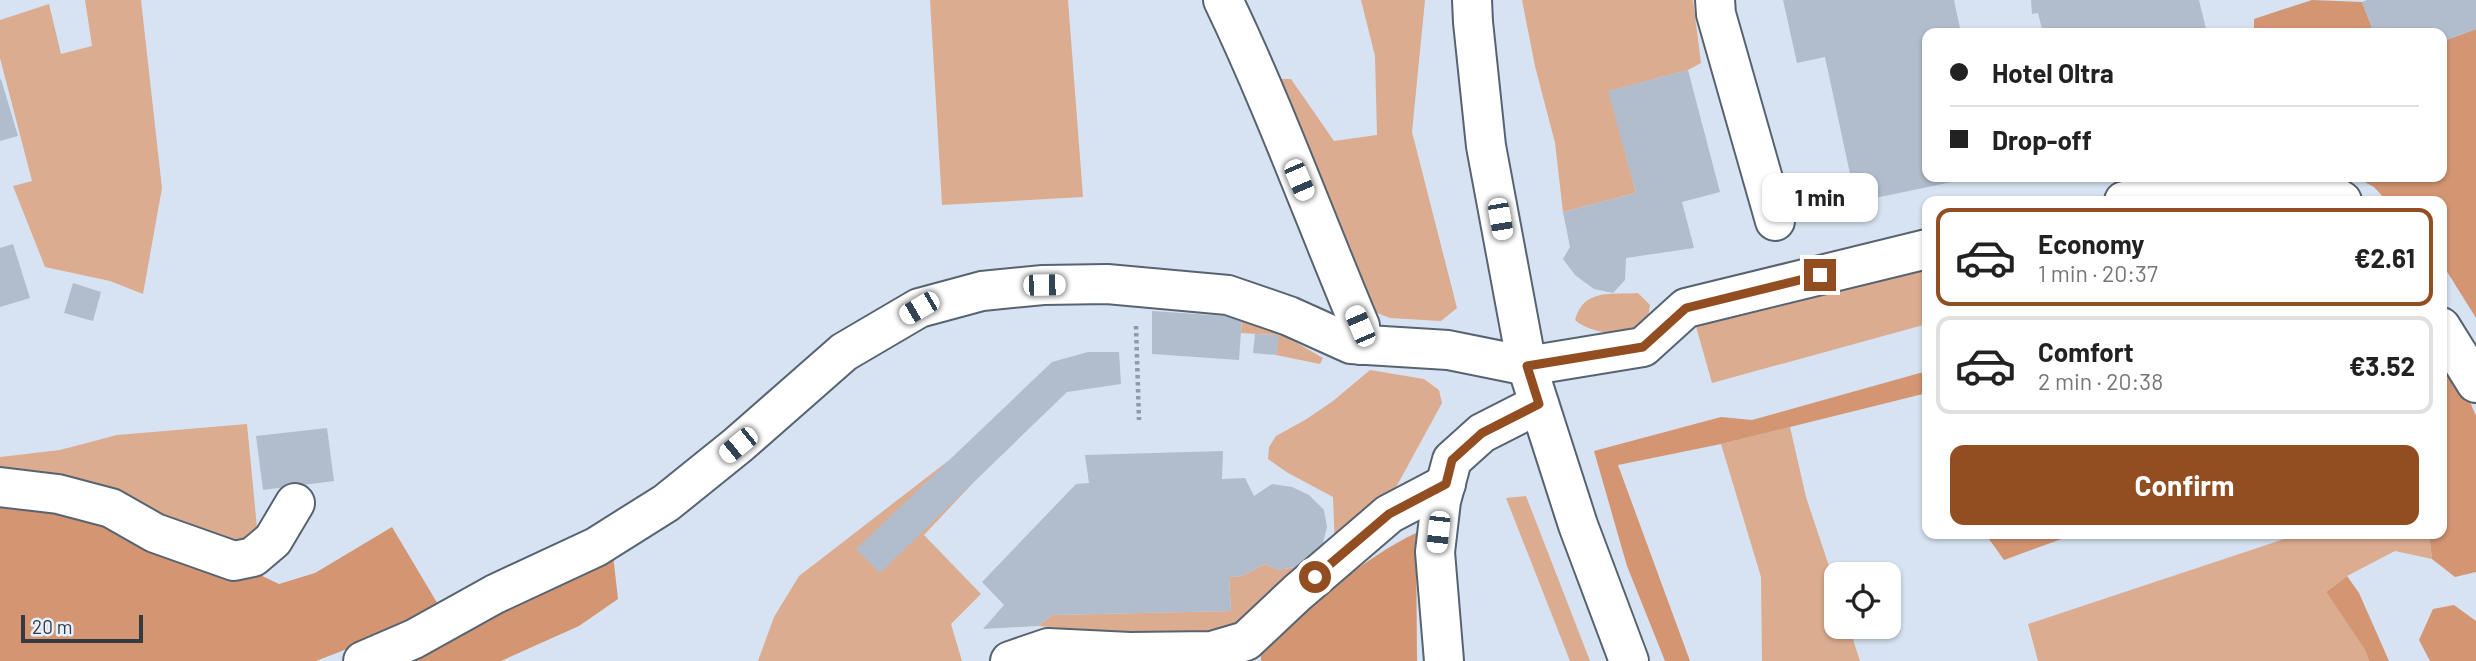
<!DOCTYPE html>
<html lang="en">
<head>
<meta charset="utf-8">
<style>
  :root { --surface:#fff; --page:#f6f6f6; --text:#222; --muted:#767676; --line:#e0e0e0; --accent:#924d21 }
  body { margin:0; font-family:Barlow,sans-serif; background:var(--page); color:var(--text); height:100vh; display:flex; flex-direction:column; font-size:26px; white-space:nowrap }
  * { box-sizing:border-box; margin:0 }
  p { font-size:23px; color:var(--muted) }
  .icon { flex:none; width:38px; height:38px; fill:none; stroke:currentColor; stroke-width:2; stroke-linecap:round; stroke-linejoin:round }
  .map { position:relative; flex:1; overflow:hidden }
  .side { position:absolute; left:1922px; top:196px; width:525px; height:343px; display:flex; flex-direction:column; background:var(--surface); border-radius:14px; box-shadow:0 2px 5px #0004 }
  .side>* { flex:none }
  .guide { position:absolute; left:1922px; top:28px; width:525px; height:154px; border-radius:14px; box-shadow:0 2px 5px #0004; display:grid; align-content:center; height:154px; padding:0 28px; background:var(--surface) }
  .controls { position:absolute; left:1824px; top:562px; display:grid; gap:14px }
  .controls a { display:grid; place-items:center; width:77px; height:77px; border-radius:14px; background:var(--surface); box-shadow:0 2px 5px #0004; font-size:35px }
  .scale { position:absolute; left:21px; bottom:18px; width:122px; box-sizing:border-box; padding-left:7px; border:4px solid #353a40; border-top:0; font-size:19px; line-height:24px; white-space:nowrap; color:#353a40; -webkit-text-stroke:5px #e6f0fc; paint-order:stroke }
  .end { position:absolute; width:32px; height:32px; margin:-16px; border:9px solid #924d21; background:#fff; box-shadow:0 0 0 4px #fff }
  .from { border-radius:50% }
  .bubble { position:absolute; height:49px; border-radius:14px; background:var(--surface); box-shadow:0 2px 5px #0004; font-size:23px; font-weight:700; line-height:49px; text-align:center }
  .car { position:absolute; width:21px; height:42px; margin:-21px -10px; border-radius:9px; box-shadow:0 0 5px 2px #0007; background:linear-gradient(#fff 24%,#345 0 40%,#fff 0 76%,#345 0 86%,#fff 0) }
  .guide b { display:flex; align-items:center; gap:24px; height:66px; font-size:26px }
  .guide b+b { border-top:2px solid var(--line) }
  .guide i { width:18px; height:18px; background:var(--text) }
  ul { padding:12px 0 0; list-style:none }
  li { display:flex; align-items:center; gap:21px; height:98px; margin:0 14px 10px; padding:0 14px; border:4px solid var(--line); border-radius:14px }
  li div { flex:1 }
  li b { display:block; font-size:26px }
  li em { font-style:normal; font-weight:700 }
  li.selected { border-color:var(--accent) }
  li>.icon { width:63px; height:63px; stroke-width:1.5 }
  .primary-button { display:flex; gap:14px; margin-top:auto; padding:14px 28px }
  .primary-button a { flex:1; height:80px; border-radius:14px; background:var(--accent); color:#fff; font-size:28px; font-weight:700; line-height:80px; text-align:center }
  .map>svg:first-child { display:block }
  .green { fill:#dcac91 }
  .forest { fill:#d39572 }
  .building { fill:#b1bdcc }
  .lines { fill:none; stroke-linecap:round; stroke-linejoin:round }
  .minor-casing { stroke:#586370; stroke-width:42 }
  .major-casing { stroke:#586370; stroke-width:42 }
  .path { stroke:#919aa6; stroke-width:4.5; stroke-dasharray:3.5 3.5; stroke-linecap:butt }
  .minor { stroke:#fff; stroke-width:38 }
  .major { stroke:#fff; stroke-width:38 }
  .route { stroke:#924d21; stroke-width:9 }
</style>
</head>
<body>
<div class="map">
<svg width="2476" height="661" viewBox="0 0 2476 661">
  <rect width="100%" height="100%" fill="#d7e3f2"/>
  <g class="green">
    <path d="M85,0H141L162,188L143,294L110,281L45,267L13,186L32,181L0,58V20L49,4L61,54L92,46Z"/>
    <path d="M930,0H1068L1083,197L942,205Z"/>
    <path d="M1361,0H1425L1412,132L1457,308L1441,321L1390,318L1372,311L1269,79H1291L1334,141L1377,135L1375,56Z"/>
    <path d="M1522,0H1693L1701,63L1688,70L1609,91L1636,193L1563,212L1555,143L1535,66Z"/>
    <path d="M1927,264V324L1712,383L1695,323Z"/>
    <path d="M1638,293L1650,305L1648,317C1643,321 1636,329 1629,331C1611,336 1588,331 1575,320C1584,288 1610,295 1638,293Z"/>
    <path d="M1242,317L1278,332L1323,358L1320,364L1276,355L1278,335L1241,333Z"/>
    <path d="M1370,370L1424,379L1439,390L1442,403L1394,491L1335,548L1333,497L1288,473L1268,459L1269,447L1276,436L1305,420L1333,401Z"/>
    <path d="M247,424L258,538L244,546L0,478V457L60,450L117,435Z"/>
    <path d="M1790,427L1806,497L1836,587V626L1849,627L1860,661H1762L1761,577L1721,444Z"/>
    <path d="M948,461L972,484L924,535L981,594L951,624L962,661H758L774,617L799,576Z"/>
    <path d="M1526,496L1590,661H1570L1506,498Z"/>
    <path d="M2299,534H2429L2432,559L2395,551L2347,576L2326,592L2365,650L2369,661H2038L2028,624Z"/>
    <path d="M1265,564L1278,570L1311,564L1236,632L1196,640L1038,626L1052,615L1231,611L1229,577L1242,576Z"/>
  </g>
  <g class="forest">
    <path d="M2312,0L2362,2L2374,33H2254V19Z"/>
    <path d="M2476,29V318L2441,262V201H2387L2374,187L2355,177H2441V42Z"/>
    <path d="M2441,352L2465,390L2476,416V572L2455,577L2432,559L2429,534H2441Z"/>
    <path d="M1927,371V393L1721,444L1618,465L1690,661H1665L1627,566L1594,451L1721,417L1752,420Z"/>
    <path d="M0,495L60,502L254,572L279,584L315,573L392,527L439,606L370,640L316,661H0Z"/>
    <path d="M1416,533L1417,661H1261V648C1310,607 1358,561 1416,533Z"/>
    <path d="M2004,534H2075L2004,560L1989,539Z"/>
    <path d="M613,555L618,599L579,626L501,661H396Z"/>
    <path d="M2347,576L2359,593L2389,661H2369L2365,650L2326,592Z"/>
    <path d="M2454,605L2476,621V661H2430L2419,640L2433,609Z"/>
  </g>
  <g class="building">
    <path d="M1783,0H1954L1961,33H1927V177L1971,178L1856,202L1825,57L1797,63Z"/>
    <path d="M2031,0H2199L2207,33H2043L2038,13L2032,14Z"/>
    <path d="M2367,0H2476V29L2441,42V33H2374L2362,2Z"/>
    <path d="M1688,70L1720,192L1682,202L1694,248L1626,258L1625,280L1613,293L1594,289L1575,275L1563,259L1570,247L1563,212L1636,193L1608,91Z"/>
    <path d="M1,79L18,136L0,141V80Z"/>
    <path d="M13,244L30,298L0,307V248Z"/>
    <path d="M73,283L101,292L93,321L64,313Z"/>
    <path d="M1152,311L1242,317L1239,360L1152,354Z"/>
    <path d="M1255,334L1279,335L1276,355L1253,353Z"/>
    <path d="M1088,352H1119L1121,384L1067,392L880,573L856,549L1052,362Z"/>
    <path d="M327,428L334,481L263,490L256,436Z"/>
    <path d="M1223,451L1222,479L1245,478L1254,496L1272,484L1292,487L1309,495L1324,510L1327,527L1321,551L1311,564L1278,570L1265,564L1242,576L1229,577L1231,611L1052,615L1038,626L983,629L1004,605L982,582L1076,484L1089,483L1085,455Z"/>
  </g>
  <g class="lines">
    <g class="minor-casing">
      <g id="minor">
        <path d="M1223,0C1274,106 1314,217 1360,326L1361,345"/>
        <path d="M1715,0L1716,14L1775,221"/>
        <path d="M2124,201C2166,191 2258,169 2298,180C2314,184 2328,191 2342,201"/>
        <path d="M2441,327L2476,383"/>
        <path d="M0,487L58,494L111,508L155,533L234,561L253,557L273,540L295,503"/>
        <path d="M363,661L414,639L495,594L596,547L666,503L738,445L844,352L919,308L982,291L1043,285L1107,284L1228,295L1289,316L1351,344L1448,350L1527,366L1643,347L1686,308L1927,249"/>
        <path d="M1010,661L1048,648L1130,652L1212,651L1246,641L1297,593L1389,514L1446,484"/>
        <path d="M1444,661L1435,552L1441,501L1452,460L1482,433L1539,404"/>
      </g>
    </g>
    <g class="major-casing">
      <path id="major" d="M1472,0L1473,22L1486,146L1527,366L1578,525L1629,661"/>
    </g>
    <path class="path" d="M1136,326L1139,420"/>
    <use href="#minor" class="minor"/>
    <use href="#major" class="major"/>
  </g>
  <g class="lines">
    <path class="route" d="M1315,577L1389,514L1446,484L1452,460L1482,433L1539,404L1527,366L1643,347L1686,308L1820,275"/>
  </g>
</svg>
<div class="controls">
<a><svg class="icon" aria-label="locate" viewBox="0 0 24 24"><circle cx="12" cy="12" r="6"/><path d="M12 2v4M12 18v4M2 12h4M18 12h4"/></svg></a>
</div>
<div class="scale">20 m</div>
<i class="end from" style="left:1315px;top:577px"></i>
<i class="end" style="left:1820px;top:275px"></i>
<div class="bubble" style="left:1762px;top:173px;width:116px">1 min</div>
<i class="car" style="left:1299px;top:180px;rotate:157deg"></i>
<i class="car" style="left:1500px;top:219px;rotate:170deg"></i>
<i class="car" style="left:1044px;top:285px;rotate:89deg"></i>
<i class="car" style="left:919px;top:308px;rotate:240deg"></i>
<i class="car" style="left:1360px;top:326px;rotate:337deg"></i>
<i class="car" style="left:738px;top:445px;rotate:231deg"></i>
<i class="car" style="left:1438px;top:532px;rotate:186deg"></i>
<div class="guide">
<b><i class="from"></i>Hotel Oltra</b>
<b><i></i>Drop-off</b>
</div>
<section class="side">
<ul>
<li class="selected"><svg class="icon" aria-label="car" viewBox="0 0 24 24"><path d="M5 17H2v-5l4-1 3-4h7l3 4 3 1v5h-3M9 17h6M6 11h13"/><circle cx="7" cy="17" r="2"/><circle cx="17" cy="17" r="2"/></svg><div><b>Economy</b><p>1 min · 20:37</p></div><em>€2.61</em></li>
<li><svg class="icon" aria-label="car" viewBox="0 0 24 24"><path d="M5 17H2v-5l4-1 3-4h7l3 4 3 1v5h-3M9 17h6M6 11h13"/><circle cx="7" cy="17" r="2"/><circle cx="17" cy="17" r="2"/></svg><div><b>Comfort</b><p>2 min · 20:38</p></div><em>€3.52</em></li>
</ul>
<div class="primary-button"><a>Confirm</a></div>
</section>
</div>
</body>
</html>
